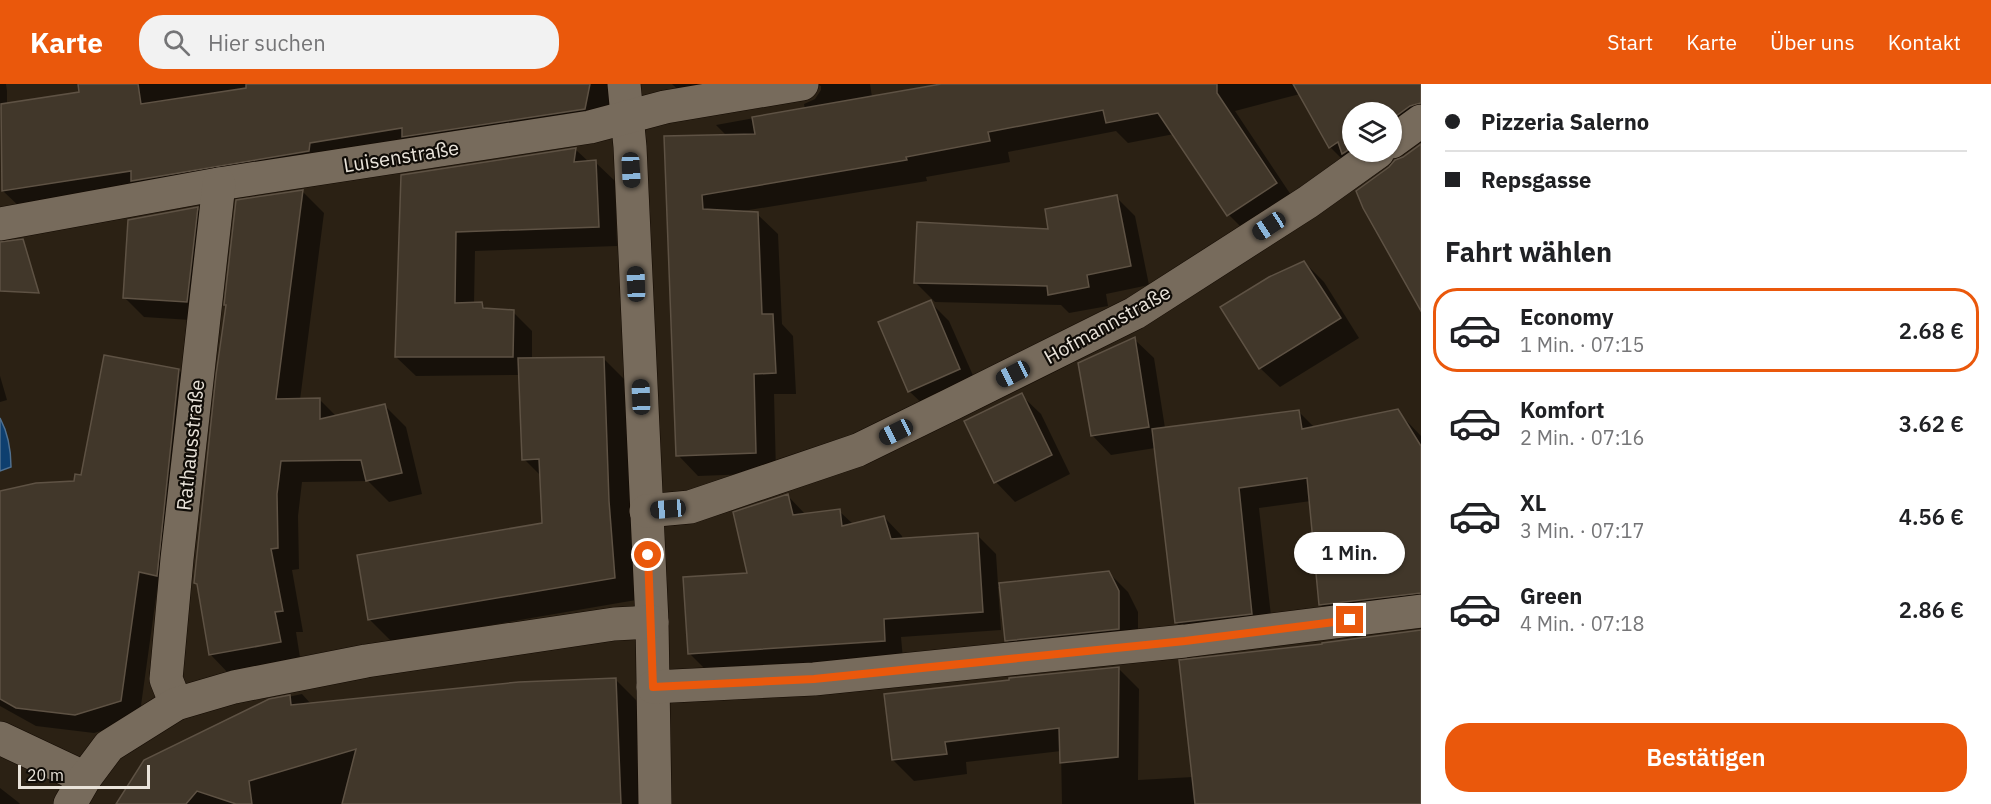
<!DOCTYPE html>
<html lang="de">
<head>
<meta charset="utf-8">
<style>
  :root { --surface:#fff; --page:#f2f2f2; --text:#202124; --muted:#757577; --line:#e0e0e0; --accent:#ea580c }
  body { margin:0; font-family:"IBM Plex Sans",sans-serif; background:var(--page); color:var(--text); height:100vh; display:flex; flex-direction:column; font-size:22px; white-space:nowrap }
  * { box-sizing:border-box; margin:0 }
  p { font-size:20px; color:var(--muted) }
  .icon { flex:none; width:33px; height:33px; fill:none; stroke:currentColor; stroke-width:2; stroke-linecap:round; stroke-linejoin:round }
  .map { position:relative; flex:1; overflow:hidden }
  .panel { display:flex; flex-direction:column; background:var(--surface); width:570px }
  .panel>* { flex:none }
  .hud { display:grid; align-content:center; height:132px; padding:0 24px; background:var(--surface) }
  .controls { position:absolute; left:1342px; top:18px; display:grid; gap:12px }
  .controls a { display:grid; place-items:center; width:60px; height:60px; border-radius:50%; background:var(--surface); box-shadow:0 2px 4px #0004; font-size:30px }
  .scale { position:absolute; left:18px; bottom:15px; width:132px; box-sizing:border-box; padding-left:6px; border:3px solid #e9e3da; border-top:0; font-size:16px; line-height:21px; white-space:nowrap; color:#e9e3da; -webkit-text-stroke:4px #100c07; paint-order:stroke }
  .end { position:absolute; width:27px; height:27px; margin:-14px; border:8px solid #ea580c; background:#fff; box-shadow:0 0 0 3px #fff }
  .from { border-radius:50% }
  .bubble { position:absolute; height:42px; border-radius:21px; background:var(--surface); box-shadow:0 2px 4px #0004; font-size:20px; font-weight:600; line-height:42px; text-align:center }
  .car { position:absolute; width:18px; height:36px; margin:-18px -9px; border-radius:8px; box-shadow:0 0 4px 2px #0007; background:linear-gradient(#222 24%,#8ab4d8 0 40%,#222 0 76%,#8ab4d8 0 86%,#222 0) }
  .hud b { display:flex; align-items:center; gap:21px; height:57px; font-size:22px }
  .hud b+b { border-top:2px solid var(--line) }
  .hud i { width:15px; height:15px; background:var(--text) }
  ul { padding:0; list-style:none }
  li { display:flex; align-items:center; gap:18px; height:84px; margin:0 12px 9px; padding:0 12px; border:3px solid transparent; border-radius:24px }
  li div { flex:1 }
  li b { display:block; font-size:22px }
  li em { font-style:normal; font-weight:600 }
  li.on { border-color:var(--accent) }
  li>.icon { width:54px; height:54px; stroke-width:1.5 }
  h2 { padding:0 24px; font-size:27px; line-height:72px }
  .button { display:flex; gap:12px; margin-top:auto; padding:12px 24px }
  .button a { flex:1; height:69px; border-radius:24px; background:var(--accent); color:#fff; font-size:24px; font-weight:600; line-height:69px; text-align:center }
  header { display:flex; align-items:center; gap:36px; box-sizing:border-box; height:84px; padding:0 30px; background:var(--accent); color:#fff }
  header strong { font-size:28px }
  nav { display:flex; gap:33px; margin-inline-start:auto; font-size:21px }
  .search { width:420px; height:54px; background:var(--page); display:flex; align-items:center; gap:15px; box-sizing:border-box; padding:0 21px; border-radius:24px; color:var(--muted); font-size:22px }
  main { display:flex; flex:1; min-height:0 }
  .map>svg:first-child { display:block }
  .water { fill:#0e3f6f; stroke:#50708f; stroke-width:1.5 }
  .shadow { fill:#0007; fill-rule:evenodd }
  .building { fill:#41372a; stroke:#5e5244; stroke-width:1.5 }
  .lines { fill:none; stroke-linecap:round; stroke-linejoin:round }
  .minor-casing { stroke:#130a02; stroke-width:34 }
  .minor { stroke:#776b5c; stroke-width:33 }
  .route { stroke:#ea580c; stroke-width:8 }
  .labels { text-anchor:middle; dominant-baseline:central; stroke-width:4.5; stroke-linejoin:round; paint-order:stroke }
  .street-label { font-size:20px; fill:#e9e3da; stroke:#100c07 }
</style>
</head>
<body>
<header>
<strong>Karte</strong>
<div class="search"><svg class="icon" aria-label="search" viewBox="0 0 24 24"><circle cx="10" cy="10" r="6"/><path d="M15 15l6 6"/></svg>Hier suchen</div>
<nav><a>Start</a><a>Karte</a><a>Über uns</a><a>Kontakt</a></nav>
</header>
<main>
<div class="map">
<svg width="1421" height="720" viewBox="0 0 1421 720">
  <rect width="100%" height="100%" fill="#2b2114"/>
  <path class="water" d="M0,334C8,349 11,366 11,383L0,387Z"/>
  <g class="shadow">
    <path d="M0,0H6L7,7V21L0,23Z"/>
    <path d="M108,0H613L604,44L23,126L3,107V50Z"/>
    <path d="M672,0H741L694,21Z"/>
    <path d="M816,0H870L872,13L949,0H1421V50L1402,63L1396,70L1388,73L1364,90L1355,81L1351,84L1330,63L1300,10L1235,27L1297,120L1249,151L1229,131L1174,50L1128,59L1116,47L1008,68L1010,78L926,93L927,97L743,127L757,130L778,150L782,240L793,252L796,310H774L776,389L698,392L678,371L666,54L727,52L716,41L805,25L804,20L815,15L821,6V2ZM1353,28H1392V68H1353Z"/>
    <path d="M576,66L589,78H595L615,97L617,162L475,167L474,220H481L488,226L513,228L532,247V276L603,274L625,296L631,440L636,516L392,558L370,536L544,441L542,393L524,375L520,291L416,292L396,273L402,92Z"/>
    <path d="M303,108L324,129L300,316L319,315L336,332L384,321L406,343L422,410L389,418L368,397L302,398L298,432L299,485L292,486L303,548H296L301,580L231,592L210,570L198,502L195,498L228,222L237,118Z"/>
    <path d="M1116,113L1135,132L1149,201L1106,210L1108,222L1069,229L1061,221L935,218L915,198L1050,147Z"/>
    <path d="M197,125L216,144L206,237L144,233L125,214Z"/>
    <path d="M1304,178L1324,198L1359,254L1280,303L1260,284Z"/>
    <path d="M930,218L949,237L979,305L929,326L909,307Z"/>
    <path d="M1134,255L1154,274L1165,344L1298,327L1315,344L1397,327L1421,352V531L1341,541L1320,520L1311,417L1259,424L1273,550L1197,559L1176,538L1155,364L1111,371L1092,351Z"/>
    <path d="M179,286L197,305L175,509L157,506L139,636L94,649L36,642L0,622V406L1,408L76,399Z"/>
    <path d="M0,292L7,316L0,318Z"/>
    <path d="M1021,311L1041,330L1070,390L1015,418L996,398L966,338Z"/>
    <path d="M787,411L806,431L839,427L854,441L884,433L902,452L903,456L977,451L996,470L998,500L1109,489L1128,508L1138,528V564L1026,575L1006,556L1001,503H998L1001,546L901,553L903,575L708,588L690,570L749,490Z"/>
    <path d="M1323,561L1421,720H1062L1061,667L966,678L967,690L914,697L893,676L1118,584L1139,605L1138,696L1193,693Z"/>
    <path d="M615,595L640,620L644,720H118L269,617L302,610L311,620Z"/>
    <path d="M0,704L18,718L20,720H0Z"/>
  </g>
  <g class="building">
    <path d="M78,0H138L141,20L246,4V0H590L585,25L402,53V44L310,59L309,67L131,97V87L2,107L1,20L79,8Z"/>
    <path d="M941,0H1217V9L1277,99L1227,132L1158,29L1106,39L1103,26L988,48L990,57L906,73L907,76L702,111L703,125L758,128L762,230H773L776,289L754,290L756,369L676,372L664,52L755,50L752,33Z"/>
    <path d="M1293,0H1421V19L1410,22L1392,35V28H1353V63L1342,70L1338,58L1329,64Z"/>
    <path d="M1421,60V227L1363,124L1356,107L1389,83L1395,76L1403,73Z"/>
    <path d="M576,64L574,78L596,76L599,143L456,148L455,219L482,218L483,224L514,226L513,273H395L401,91Z"/>
    <path d="M303,106L276,315L320,314V335L385,320L402,389L366,397L361,376L281,377L277,410L278,464L271,465L283,527L275,528L281,558L209,571L197,500L194,499L216,291L226,221H224L236,116Z"/>
    <path d="M1117,111L1131,182L1087,191L1089,203L1048,211L1047,202L914,199L917,138L1048,145L1045,125Z"/>
    <path d="M198,123L187,218L123,214L128,136Z"/>
    <path d="M23,155L39,209L0,207V158Z"/>
    <path d="M1304,177L1341,234L1259,285L1220,223L1269,193Z"/>
    <path d="M931,216L960,285L908,308L878,238Z"/>
    <path d="M1135,253L1149,343L1091,352L1078,279Z"/>
    <path d="M104,271L179,285L157,492L139,488L121,617L75,631L16,624L0,615V407L36,399L74,397L75,390L81,391Z"/>
    <path d="M604,273L609,417L615,494L368,536L357,471L542,439L539,375L522,376L518,274Z"/>
    <path d="M1022,309L1052,371L994,399L964,337Z"/>
    <path d="M1398,325L1421,362V509L1319,521L1307,394L1239,404L1252,530L1175,539L1152,345L1299,326L1302,345Z"/>
    <path d="M788,410L793,431L840,425L842,442L884,432L891,455L978,449L983,528L884,535L885,557L688,570L683,493L747,489L733,428Z"/>
    <path d="M1109,487L1119,507V545L1005,557L999,499Z"/>
    <path d="M1421,546V720H1195L1179,576L1322,560V559Z"/>
    <path d="M1119,583L1118,673L1060,679L1059,644L945,658L947,670L892,676L884,610L1009,596V594Z"/>
    <path d="M616,594L621,720H342L356,665L249,697L252,720H236L197,707L186,720H116L144,676L269,615L290,611L291,621L519,598Z"/>
  </g>
  <g class="lines">
    <g class="minor-casing">
      <g id="minor">
        <path d="M624,0L630,63L652,538L655,720"/>
        <path d="M1392,58L1421,37"/>
        <path d="M0,140L219,100L590,43L665,23L802,0"/>
        <path d="M646,427L690,423L858,366L952,320L1135,229L1308,118L1378,68"/>
        <path d="M653,603L814,595L1185,557L1421,527"/>
        <path d="M176,620L166,595L177,475L219,100"/>
        <path d="M0,654L85,694"/>
        <path d="M70,720L85,694L109,662L176,620L234,603L366,577L614,540L652,538"/>
      </g>
    </g>
    <use href="#minor" class="minor"/>
  </g>
  <g class="lines">
    <path class="route" d="M648,471L653,603L814,595L1185,557L1350,536"/>
  </g>
  <g class="labels">
    <g class="street-label">
      <text transform="translate(401 72) rotate(-9)">Luisenstraße</text>
      <text transform="translate(1107 240) rotate(-29)">Hofmannstraße</text>
      <text transform="translate(190 361) rotate(-84)">Rathausstraße</text>
    </g>
  </g>
</svg>
<div class="controls">
<a><svg class="icon" aria-label="layers" viewBox="0 0 24 24"><path d="M12 4l9 5-9 5-9-5zM3 14l9 5 9-5"/></svg></a>
</div>
<div class="scale">20 m</div>
<i class="end from" style="left:648px;top:471px"></i>
<i class="end" style="left:1350px;top:536px"></i>
<div class="bubble" style="left:1294px;top:448px;width:111px">1 Min.</div>
<i class="car" style="left:631px;top:86px;rotate:177deg"></i>
<i class="car" style="left:1269px;top:142px;rotate:237deg"></i>
<i class="car" style="left:636px;top:200px;rotate:358deg"></i>
<i class="car" style="left:1013px;top:290px;rotate:243deg"></i>
<i class="car" style="left:641px;top:313px;rotate:358deg"></i>
<i class="car" style="left:896px;top:348px;rotate:244deg"></i>
<i class="car" style="left:668px;top:425px;rotate:265deg"></i>
</div>
<section class="panel">
<div class="hud">
<b><i class="from"></i>Pizzeria Salerno</b>
<b><i></i>Repsgasse</b>
</div>
<h2>Fahrt wählen</h2>
<ul>
<li class="on"><svg class="icon" aria-label="car" viewBox="0 0 24 24"><path d="M5 17H2v-5l4-1 3-4h7l3 4 3 1v5h-3M9 17h6M6 11h13"/><circle cx="7" cy="17" r="2"/><circle cx="17" cy="17" r="2"/></svg><div><b>Economy</b><p>1 Min. · 07:15</p></div><em>2.68 €</em></li>
<li><svg class="icon" aria-label="car" viewBox="0 0 24 24"><path d="M5 17H2v-5l4-1 3-4h7l3 4 3 1v5h-3M9 17h6M6 11h13"/><circle cx="7" cy="17" r="2"/><circle cx="17" cy="17" r="2"/></svg><div><b>Komfort</b><p>2 Min. · 07:16</p></div><em>3.62 €</em></li>
<li><svg class="icon" aria-label="car" viewBox="0 0 24 24"><path d="M5 17H2v-5l4-1 3-4h7l3 4 3 1v5h-3M9 17h6M6 11h13"/><circle cx="7" cy="17" r="2"/><circle cx="17" cy="17" r="2"/></svg><div><b>XL</b><p>3 Min. · 07:17</p></div><em>4.56 €</em></li>
<li><svg class="icon" aria-label="car" viewBox="0 0 24 24"><path d="M5 17H2v-5l4-1 3-4h7l3 4 3 1v5h-3M9 17h6M6 11h13"/><circle cx="7" cy="17" r="2"/><circle cx="17" cy="17" r="2"/></svg><div><b>Green</b><p>4 Min. · 07:18</p></div><em>2.86 €</em></li>
</ul>
<div class="button"><a>Bestätigen</a></div>
</section>
</main>
</body>
</html>
